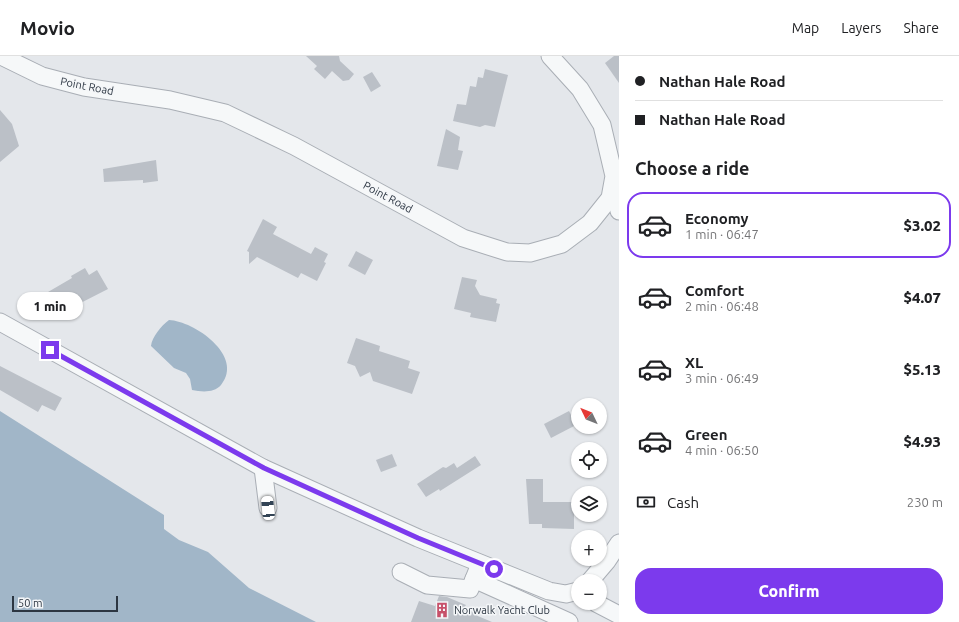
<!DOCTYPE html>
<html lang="en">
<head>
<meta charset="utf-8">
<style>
  :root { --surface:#fff; --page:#f6f6f6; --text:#202124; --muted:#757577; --line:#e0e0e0; --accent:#7c3aed }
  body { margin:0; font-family:Ubuntu,sans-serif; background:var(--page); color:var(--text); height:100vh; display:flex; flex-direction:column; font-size:15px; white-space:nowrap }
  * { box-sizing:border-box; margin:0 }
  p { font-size:13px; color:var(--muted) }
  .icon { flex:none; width:22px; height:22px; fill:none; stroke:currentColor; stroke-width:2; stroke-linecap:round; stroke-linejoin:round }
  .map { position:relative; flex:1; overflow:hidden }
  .side { display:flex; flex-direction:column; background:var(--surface); width:340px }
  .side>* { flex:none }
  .hud { display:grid; align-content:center; height:88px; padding:0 16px; background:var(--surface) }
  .needle { width:26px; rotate:313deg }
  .controls { position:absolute; left:571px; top:342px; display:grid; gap:8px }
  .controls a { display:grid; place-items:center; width:36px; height:36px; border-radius:50%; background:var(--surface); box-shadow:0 1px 3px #0004; font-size:20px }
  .scale { position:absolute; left:12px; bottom:10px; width:106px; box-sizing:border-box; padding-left:4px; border:2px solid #2c3642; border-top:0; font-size:11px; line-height:14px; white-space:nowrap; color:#2c3642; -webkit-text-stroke:3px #f4f6f8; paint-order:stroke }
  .end { position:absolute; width:18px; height:18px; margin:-9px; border:5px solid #7c3aed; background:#fff; box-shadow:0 0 0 2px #fff }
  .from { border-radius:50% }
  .bubble { position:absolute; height:28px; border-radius:14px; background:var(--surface); box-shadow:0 1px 3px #0004; font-size:13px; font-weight:800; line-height:28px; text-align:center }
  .car { position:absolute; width:12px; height:24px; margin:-12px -6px; border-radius:5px; box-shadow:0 0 3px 1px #0007; background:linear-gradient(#fff 24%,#345 0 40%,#fff 0 76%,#345 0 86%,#fff 0) }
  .hud b { display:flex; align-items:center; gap:14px; height:38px; font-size:15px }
  .hud b+b { border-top:1px solid var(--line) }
  .hud i { width:10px; height:10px; background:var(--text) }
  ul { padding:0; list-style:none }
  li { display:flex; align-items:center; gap:12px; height:66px; margin:0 8px 6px; padding:0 8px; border:2px solid transparent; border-radius:16px }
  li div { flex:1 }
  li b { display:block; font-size:15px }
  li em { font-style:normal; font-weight:800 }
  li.on { border-color:var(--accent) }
  li>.icon { width:36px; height:36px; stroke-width:1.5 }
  h2 { padding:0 16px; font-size:18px; line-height:48px }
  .pay { display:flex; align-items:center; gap:10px; height:44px; padding:0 16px; font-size:15px }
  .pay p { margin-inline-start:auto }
  .primary-button { display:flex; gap:8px; margin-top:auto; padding:8px 16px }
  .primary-button a { flex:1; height:46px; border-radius:16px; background:var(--accent); color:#fff; font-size:16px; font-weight:800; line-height:46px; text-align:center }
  header { display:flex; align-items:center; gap:24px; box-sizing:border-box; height:56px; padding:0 20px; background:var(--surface); border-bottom:1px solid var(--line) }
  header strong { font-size:19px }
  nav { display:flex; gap:22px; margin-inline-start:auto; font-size:14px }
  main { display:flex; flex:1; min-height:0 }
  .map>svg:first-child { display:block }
  .water { fill:#a1b6c8 }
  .building { fill:#bbc0c7 }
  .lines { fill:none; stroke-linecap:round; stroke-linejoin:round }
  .minor-casing { stroke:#a9aeb5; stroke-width:19 }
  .minor { stroke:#f6f8f9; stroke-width:17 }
  .route { stroke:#7c3aed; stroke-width:5 }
  .labels { text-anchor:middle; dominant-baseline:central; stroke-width:3; stroke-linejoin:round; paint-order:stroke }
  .street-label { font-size:11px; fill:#2c3642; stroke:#f4f6f8 }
  .poi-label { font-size:11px; fill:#2c3642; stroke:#f4f6f8; text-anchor:start }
</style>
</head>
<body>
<header>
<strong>Movio</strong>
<nav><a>Map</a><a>Layers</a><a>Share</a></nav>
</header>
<main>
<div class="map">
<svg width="619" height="566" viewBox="0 0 619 566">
  <rect width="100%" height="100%" fill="#e4e7eb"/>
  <g class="water">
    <path d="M169,264C194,265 245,300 221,329C214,337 202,336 192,334L190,323L186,317L174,312L151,290C152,281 161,270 169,264Z"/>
    <path d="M0,355L164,459V473L179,484L208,496L249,532L316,566H0Z"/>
  </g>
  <g class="building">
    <path d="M306,0H339L340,5L354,18L349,24L343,25L332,15L325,23L314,13L317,10Z"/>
    <path d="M614,0H619V27L605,7Z"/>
    <path d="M485,13L508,19L495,71L485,69L480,71L453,65L457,48L466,49L470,30L476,31L478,21L483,22Z"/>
    <path d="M372,16L381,30L371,36L363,21Z"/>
    <path d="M0,54L12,68L19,90L0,106Z"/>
    <path d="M446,73L460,81L458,94L463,95L458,114L437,110Z"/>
    <path d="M156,104L158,125L143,127V124L104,126L103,113Z"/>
    <path d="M263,163L277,171L273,178L311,198L315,191L328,198L324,206L326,207L317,225L301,217L298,222L257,201L249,208V196L247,195Z"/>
    <path d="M356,195L373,204L365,219L348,210Z"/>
    <path d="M85,212L89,219L97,214L108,233L59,258L48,236L72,222L71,220Z"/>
    <path d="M462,221L477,224L475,230L480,239L497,243L496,247L500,248L496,266L470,261L471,257L454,253Z"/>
    <path d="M356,282L380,290L379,295L410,305L408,312L420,316L412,338L373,325L370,316L360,321L355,310L347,307Z"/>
    <path d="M0,310L62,342L55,355L42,349L38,356L0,334Z"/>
    <path d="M569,355L576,369L551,382L544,368Z"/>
    <path d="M392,398L397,410L381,416L376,404Z"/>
    <path d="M475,400L481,409L440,435L439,433L426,441L417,428L443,411L446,412L454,407L457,412Z"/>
    <path d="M526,423H543V446H574V473L542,472V468H529Z"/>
    <path d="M439,540L447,541L466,549L464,552L473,556V558L492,566H411L419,545L435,550Z"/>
  </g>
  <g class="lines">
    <g class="minor-casing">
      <g id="minor">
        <path d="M1,0L42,20L84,31L170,44L225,57L294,90L463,182L507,196L530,197L562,188L590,167L610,142L614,120L602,69L580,33L550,0"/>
        <path d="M615,128L619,155"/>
        <path d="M0,266L263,412L418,482L549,535L566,538L578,535"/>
        <path d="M263,412L268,452"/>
        <path d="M401,516L427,529L470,533L478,513"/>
        <path d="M474,523L569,566"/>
        <path d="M590,525L607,505L619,487"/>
        <path d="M596,547L619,559"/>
      </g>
    </g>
    <use href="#minor" class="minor"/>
  </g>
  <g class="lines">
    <path class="route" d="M50,294L264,412L418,482L494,513"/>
  </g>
  <defs>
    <g id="building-bare" transform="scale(1.2)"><path d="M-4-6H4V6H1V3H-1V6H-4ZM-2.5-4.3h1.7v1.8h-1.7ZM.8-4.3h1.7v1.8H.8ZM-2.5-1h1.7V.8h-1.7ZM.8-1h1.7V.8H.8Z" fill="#c7516a" stroke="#f4f6f8" stroke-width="2.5" paint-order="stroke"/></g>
  </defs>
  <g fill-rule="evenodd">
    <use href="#building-bare" x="442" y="554"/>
  </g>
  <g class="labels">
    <g class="street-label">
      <text transform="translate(87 30) rotate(11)">Point Road</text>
      <text transform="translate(388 141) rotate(28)">Point Road</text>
    </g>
    <g class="poi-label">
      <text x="454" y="554">Norwalk Yacht Club</text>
    </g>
  </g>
</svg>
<div class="controls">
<a><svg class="needle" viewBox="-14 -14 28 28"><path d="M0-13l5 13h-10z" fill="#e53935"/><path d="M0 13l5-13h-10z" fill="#757577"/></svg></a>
<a><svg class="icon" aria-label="locate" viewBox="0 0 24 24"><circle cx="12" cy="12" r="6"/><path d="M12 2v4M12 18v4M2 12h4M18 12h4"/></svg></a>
<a><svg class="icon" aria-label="layers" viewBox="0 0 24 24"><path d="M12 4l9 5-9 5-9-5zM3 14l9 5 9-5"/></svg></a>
<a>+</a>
<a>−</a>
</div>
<div class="scale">50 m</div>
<i class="end from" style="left:494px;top:513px"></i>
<i class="end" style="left:50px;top:294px"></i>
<div class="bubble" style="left:17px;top:236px;width:66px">1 min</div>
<i class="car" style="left:268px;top:452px;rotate:354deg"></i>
</div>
<section class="side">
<div class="hud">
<b><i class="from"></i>Nathan Hale Road</b>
<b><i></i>Nathan Hale Road</b>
</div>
<h2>Choose a ride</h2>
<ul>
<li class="on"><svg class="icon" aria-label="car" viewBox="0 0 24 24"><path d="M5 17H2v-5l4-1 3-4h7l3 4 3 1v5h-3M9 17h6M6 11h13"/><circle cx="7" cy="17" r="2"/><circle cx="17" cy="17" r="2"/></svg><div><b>Economy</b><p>1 min · 06:47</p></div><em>$3.02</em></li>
<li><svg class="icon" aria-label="car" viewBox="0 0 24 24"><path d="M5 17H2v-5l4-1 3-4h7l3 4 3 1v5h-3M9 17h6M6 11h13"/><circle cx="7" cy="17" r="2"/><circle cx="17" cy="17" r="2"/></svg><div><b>Comfort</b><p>2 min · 06:48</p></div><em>$4.07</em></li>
<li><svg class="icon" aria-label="car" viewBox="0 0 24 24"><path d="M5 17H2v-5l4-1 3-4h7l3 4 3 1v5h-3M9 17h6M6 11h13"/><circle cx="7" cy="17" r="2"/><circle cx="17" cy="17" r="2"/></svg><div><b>XL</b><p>3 min · 06:49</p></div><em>$5.13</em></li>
<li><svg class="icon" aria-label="car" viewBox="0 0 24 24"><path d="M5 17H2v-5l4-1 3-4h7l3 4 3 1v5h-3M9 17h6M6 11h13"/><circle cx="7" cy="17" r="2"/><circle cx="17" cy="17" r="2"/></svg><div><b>Green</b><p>4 min · 06:50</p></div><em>$4.93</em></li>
</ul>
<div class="pay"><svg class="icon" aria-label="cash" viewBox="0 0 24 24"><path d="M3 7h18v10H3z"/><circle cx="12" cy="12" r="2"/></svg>Cash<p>230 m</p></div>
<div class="primary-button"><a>Confirm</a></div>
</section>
</main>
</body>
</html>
